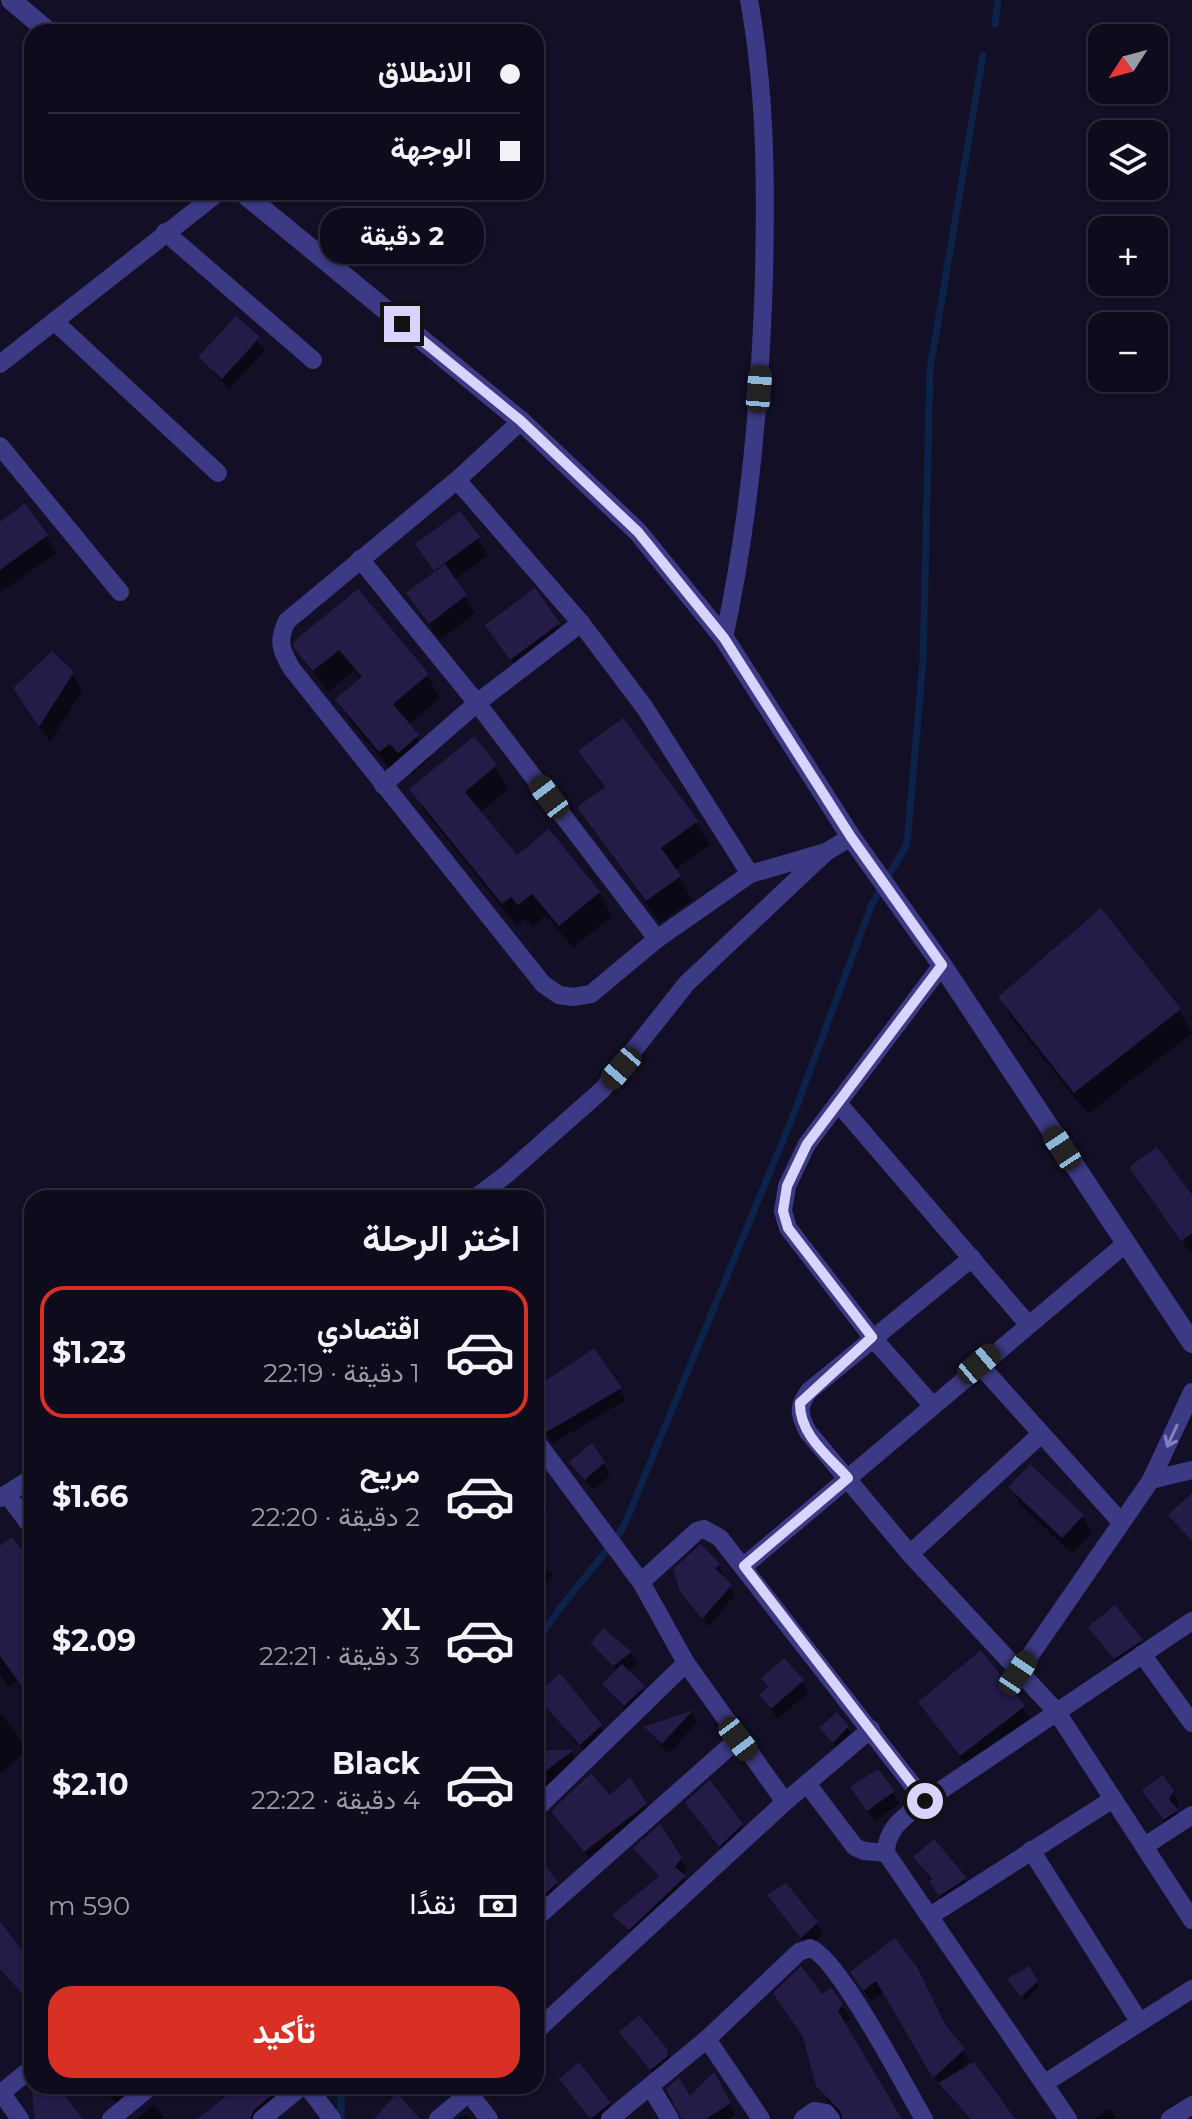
<!DOCTYPE html>
<html lang="ar">
<head>
<meta charset="utf-8">
<style>
  :root { --surface:#0e0b1c; --page:#1c1929; --text:#f1f3f6; --muted:#9b9ba3; --line:#2e2b3b; --accent:#d93025 }
  body { margin:0; font-family:Montserrat,Vazirmatn,sans-serif; background:var(--page); color:var(--text); direction:rtl; height:100vh; display:flex; flex-direction:column; font-size:30px; white-space:nowrap }
  * { box-sizing:border-box; margin:0 }
  p { font-size:26px; color:var(--muted) }
  .icon { flex:none; width:44px; height:44px; fill:none; stroke:currentColor; stroke-width:2; stroke-linecap:round; stroke-linejoin:round }
  .map { position:relative; flex:1; overflow:hidden; direction:ltr }
  .sheet { position:absolute; left:24px; top:1190px; width:520px; height:904px; display:flex; flex-direction:column; background:var(--surface); border-radius:24px; box-shadow:0 2px 6px #0004,0 0 0 2px var(--line); direction:rtl }
  .sheet>* { flex:none }
  .top-card { position:absolute; left:24px; top:24px; width:520px; height:176px; border-radius:24px; box-shadow:0 2px 6px #0004,0 0 0 2px var(--line); direction:rtl; display:grid; align-content:center; height:176px; padding:0 24px; background:var(--surface) }
  .needle { width:52px; rotate:234deg }
  .buttons { position:absolute; left:1088px; top:24px; display:grid; gap:16px }
  .buttons a { display:grid; place-items:center; width:80px; height:80px; border-radius:16px; background:var(--surface); box-shadow:0 2px 6px #0004,0 0 0 2px var(--line); font-size:40px }
  .end { position:absolute; width:36px; height:36px; margin:-18px; border:10px solid #d9d4ff; background:#111; box-shadow:0 0 0 4px #111 }
  .from { border-radius:50% }
  .bubble { position:absolute; height:56px; border-radius:24px; background:var(--surface); box-shadow:0 2px 6px #0004,0 0 0 2px var(--line); font-size:26px; font-weight:700; line-height:56px; text-align:center; direction:rtl }
  .car { position:absolute; width:24px; height:48px; margin:-24px -12px; border-radius:10px; box-shadow:0 0 6px 2px #0007; background:linear-gradient(#222 24%,#8ab4d8 0 40%,#222 0 76%,#8ab4d8 0 86%,#222 0) }
  .top-card b { display:flex; align-items:center; gap:28px; height:76px; font-size:30px }
  .top-card b+b { border-top:2px solid var(--line) }
  .top-card i { width:20px; height:20px; background:var(--text) }
  ul { padding:0; list-style:none }
  li { display:flex; align-items:center; gap:24px; height:132px; margin:0 16px 12px; padding:0 8px; border:4px solid transparent; border-radius:24px }
  li div { flex:1 }
  li b { display:block; font-size:30px }
  li em { font-style:normal; font-weight:700 }
  li.on { border-color:var(--accent) }
  li>.icon { width:72px; height:72px; stroke-width:1.5 }
  h2 { padding:0 24px; font-size:36px; line-height:96px }
  .pay { display:flex; align-items:center; gap:20px; height:88px; padding:0 24px; font-size:30px }
  .pay p { margin-inline-start:auto }
  .cta { display:flex; gap:16px; margin-top:auto; padding:16px 24px }
  .cta a { flex:1; height:92px; border-radius:24px; background:var(--accent); color:#fff; font-size:32px; font-weight:700; line-height:92px; text-align:center }
  .map>svg:first-child { display:block }
  .shadow { fill:#0007 }
  .lines { fill:none; stroke-linecap:round; stroke-linejoin:round }
  .stream { stroke:#0c2248; stroke-width:7 }
  .building { fill:#241b47 }
  .minor { stroke:#3d3a85; stroke-width:18 }
  .tertiary { stroke:#3d3a85; stroke-width:20 }
  .oneway { stroke:#837fbc }
  .route { stroke:#d9d4ff; stroke-width:10 }
</style>
</head>
<body>
<div class="map">
<svg width="1192" height="2119" viewBox="0 0 1192 2119">
  <rect width="100%" height="100%" fill="#130f26"/>
  <g class="shadow">
    <path d="M237,318L265,350L229,389L201,358Z"/>
    <path d="M460,514L488,555L454,580L475,613L440,640L409,594L436,573L417,545Z"/>
    <path d="M0,524L46,536L56,553L0,593Z"/>
    <path d="M357,591L427,675L440,698L408,725L431,758L412,774L404,765L394,774L351,722L338,700L361,680L353,671L328,692L309,666Z"/>
    <path d="M535,591L568,641L521,675L488,626Z"/>
    <path d="M72,673L82,691L50,742L25,706Z"/>
    <path d="M623,721L710,844L675,870L692,900L660,923L579,808L605,789L581,751Z"/>
    <path d="M495,767L508,789L479,813L516,858L549,832L599,893L612,916L573,948L546,915L532,927L525,919L517,926L425,812L412,789Z"/>
    <path d="M1101,911L1179,1010L1192,1033L1088,1114L1013,1020L1000,997Z"/>
    <path d="M1138,1179L1192,1198V1249L1189,1251Z"/>
    <path d="M593,1350L626,1400L553,1443L536,1425V1413L572,1365Z"/>
    <path d="M592,1446L610,1475L593,1490L572,1462Z"/>
    <path d="M1011,1488L1082,1516L1092,1533L1072,1554L1021,1505Z"/>
    <path d="M536,1491L548,1510L550,1514L543,1509L536,1515Z"/>
    <path d="M701,1547L718,1566L723,1574L720,1576L735,1595L709,1626L687,1600Z"/>
    <path d="M0,1548L32,1568V1700L17,1680L8,1687L0,1674Z"/>
    <path d="M536,1562L553,1574L542,1592L536,1586Z"/>
    <path d="M1090,1628L1141,1641L1147,1652L1121,1669Z"/>
    <path d="M604,1631L631,1653L637,1664L627,1671L649,1699L631,1716L605,1685L618,1672L593,1643Z"/>
    <path d="M802,1682L808,1693L778,1719L761,1696Z"/>
    <path d="M537,1695L600,1726L607,1737L589,1757Z"/>
    <path d="M920,1702L1023,1707L1033,1724L971,1772Z"/>
    <path d="M0,1713L27,1749L0,1774Z"/>
    <path d="M692,1713L697,1722L669,1754L647,1728Z"/>
    <path d="M837,1715L851,1732L836,1747L824,1733Z"/>
    <path d="M536,1752H571L576,1760L539,1796L536,1793Z"/>
    <path d="M878,1772L900,1803L875,1821L859,1798Z"/>
    <path d="M1173,1792L1179,1803L1175,1810L1182,1822L1170,1830L1150,1802Z"/>
    <path d="M609,1798L645,1805L654,1820L595,1866L553,1812Z"/>
    <path d="M694,1813L741,1825L748,1836L726,1856Z"/>
    <path d="M933,1842L972,1890L946,1906L916,1857Z"/>
    <path d="M636,1848L681,1859L686,1869L681,1875L690,1887L635,1938L615,1915L660,1878Z"/>
    <path d="M539,1861L563,1894L536,1912V1864Z"/>
    <path d="M770,1896L817,1923L823,1934L808,1948Z"/>
    <path d="M894,1940L969,2061L958,2071L1012,2119H971L941,2087L884,1991L871,2001L859,1983Z"/>
    <path d="M1028,1969L1039,1987L1025,2000L1013,1984Z"/>
    <path d="M821,1997L842,2005L850,2019L844,2025L901,2119H844L827,2100L818,2085Z"/>
    <path d="M622,2033L666,2052L673,2063L658,2080Z"/>
    <path d="M714,2076L735,2115L729,2119H682L690,2099Z"/>
    <path d="M562,2080L609,2104L615,2115L609,2119H590Z"/>
    <path d="M101,2086H129L137,2098L122,2110Z"/>
    <path d="M237,2086H293L270,2119H200Z"/>
    <path d="M154,2104L165,2119H137Z"/>
    <path d="M1110,2108L1117,2119H1094Z"/>
    <path d="M466,2114L470,2119H458Z"/>
  </g>
  <g class="lines">
    <g class="stream">
      <path d="M995,24L998,0"/>
      <path d="M536,1645C560,1601 597,1568 624,1526L795,1111L871,906L907,844L923,661L930,369L983,55"/>
      <path d="M341,2119V2086"/>
    </g>
  </g>
  <g class="building">
    <path d="M236,316L260,337L222,379L198,357Z"/>
    <path d="M25,503L48,535L0,570V522Z"/>
    <path d="M460,511L480,537L434,571L415,544Z"/>
    <path d="M445,564L467,595L429,624L406,593Z"/>
    <path d="M535,588L560,623L510,660L485,625Z"/>
    <path d="M358,589L429,674L393,704L419,735L398,753L390,744L379,752L335,699L362,677L339,650L313,671L294,648L293,642Z"/>
    <path d="M52,651L74,672L39,727L13,688Z"/>
    <path d="M623,718L698,821L661,848L681,876L646,901L577,807L605,787L578,751Z"/>
    <path d="M474,736L497,765L465,792L517,855L549,829L600,892L559,926L532,894L518,905L511,897L502,904L409,789Z"/>
    <path d="M1101,908L1181,1009L1074,1093L998,997Z"/>
    <path d="M1157,1147L1192,1195V1234L1181,1241L1129,1167Z"/>
    <path d="M594,1348L622,1388L545,1433L538,1429L536,1387Z"/>
    <path d="M592,1443L605,1462L585,1480L569,1462Z"/>
    <path d="M1030,1464L1084,1515L1062,1538L1008,1487Z"/>
    <path d="M1192,1493V1541L1168,1515Z"/>
    <path d="M12,1537L32,1564V1700L0,1656V1546Z"/>
    <path d="M701,1544L720,1564L715,1568L732,1585L702,1619L680,1591L673,1569Z"/>
    <path d="M1115,1605L1143,1640L1114,1659L1088,1627Z"/>
    <path d="M603,1628L632,1652L613,1666L591,1643Z"/>
    <path d="M981,1650L1025,1706L960,1756L918,1702Z"/>
    <path d="M784,1658L804,1680L771,1709L759,1695L768,1687L761,1678Z"/>
    <path d="M622,1664L645,1686L624,1706L602,1684Z"/>
    <path d="M560,1673L602,1725L580,1745L536,1696Z"/>
    <path d="M693,1710L662,1744L644,1727Z"/>
    <path d="M837,1712L849,1726L833,1743L819,1728Z"/>
    <path d="M537,1750H574L540,1775Z"/>
    <path d="M878,1769L895,1791L867,1811L850,1787Z"/>
    <path d="M591,1773L610,1795L630,1777L647,1804L584,1852L551,1811Z"/>
    <path d="M1163,1775L1174,1791L1169,1799L1178,1810L1163,1820L1142,1790Z"/>
    <path d="M710,1780L743,1824L719,1847L685,1802Z"/>
    <path d="M660,1824L682,1858L675,1867L686,1876L629,1930L612,1915L659,1876L633,1848Z"/>
    <path d="M934,1839L967,1878L939,1896L929,1881L932,1879L913,1857Z"/>
    <path d="M536,1854L558,1882L536,1902Z"/>
    <path d="M786,1883L818,1922L801,1938L767,1895Z"/>
    <path d="M0,1921L32,1965V2005L0,1969Z"/>
    <path d="M895,1938L917,1967L945,2024L965,2049L933,2078L876,1981L863,1991L850,1972Z"/>
    <path d="M801,1966L822,1994L831,1987L843,2004L838,2011L902,2119H843L840,2111L816,2086L803,2037L773,1993Z"/>
    <path d="M1029,1966L1038,1981L1021,1997L1007,1979Z"/>
    <path d="M639,2015L668,2050L667,2057L650,2070L619,2032Z"/>
    <path d="M579,2062L611,2103L590,2119L559,2079Z"/>
    <path d="M974,2062L996,2092L1015,2119H971L938,2083Z"/>
    <path d="M714,2072L731,2103L706,2119H682L666,2089L679,2077L690,2096Z"/>
    <path d="M31,2086H57L83,2119H35Z"/>
    <path d="M239,2086H283L254,2110L250,2119H197Z"/>
    <path d="M397,2093L420,2119H374Z"/>
  </g>
  <g class="lines">
    <g class="minor">
      <path d="M165,232L313,360"/>
      <path d="M54,321L218,473"/>
      <path d="M0,364L219,192"/>
      <path d="M521,421L457,480L287,621C277,641 281,651 292,669L543,984L559,995L573,997L591,994L657,939L750,874L826,852L851,837"/>
      <path d="M0,446L120,592"/>
      <path d="M457,480L581,623L645,708L750,874"/>
      <path d="M360,559L477,703L657,939"/>
      <path d="M724,638C750,518 760,400 764,277C766,183 766,93 749,0"/>
      <path d="M383,785L477,703L581,623"/>
      <path d="M838,1103L1027,1323"/>
      <path d="M475,1198L507,1174L602,1090L687,983L824,854"/>
      <path d="M972,1258L809,1391C797,1407 799,1415 808,1432L910,1554L1056,1711L1192,1920"/>
      <path d="M979,1364L1120,1521"/>
      <path d="M932,1405L872,1337L788,1228L783,1211L787,1186L807,1144L942,965"/>
      <path d="M536,1441L641,1582L686,1663L785,1802"/>
      <path d="M1151,1480L1192,1470"/>
      <path d="M7,1494L32,1528"/>
      <path d="M0,1498L32,1478"/>
      <path d="M910,1554L1040,1435"/>
      <path d="M744,1566L1125,1244"/>
      <path d="M641,1582L697,1531L704,1529L720,1538L925,1801"/>
      <path d="M1142,1654L1192,1723"/>
      <path d="M1018,1673L1151,1480L1192,1392"/>
      <path d="M808,1785L855,1847L864,1851L886,1853"/>
      <path d="M536,1809L686,1663"/>
      <path d="M1145,1846L1192,1815"/>
      <path d="M1031,1850L1139,2021"/>
      <path d="M930,1916L1113,1799"/>
      <path d="M536,1918L738,1739"/>
      <path d="M536,2031L785,1802L871,1729"/>
      <path d="M707,2039L761,2119"/>
      <path d="M1045,2083L1192,1989"/>
      <path d="M307,2086L332,2119"/>
      <path d="M650,2086L670,2119"/>
      <path d="M0,2091L20,2119"/>
      <path d="M1,2093L32,2068"/>
      <path d="M469,2093L489,2119"/>
      <path d="M111,2119L151,2086"/>
      <path d="M262,2119L302,2086"/>
      <path d="M438,2119L477,2086"/>
      <path d="M610,2119L707,2039L799,1952L810,1948C838,1957 905,2087 924,2119"/>
      <path d="M803,2119L814,2111L826,2113L831,2119"/>
      <path d="M1068,2119L886,1853C886,1827 907,1815 925,1801L1192,1621"/>
      <path d="M1170,2119L1192,2105"/>
    </g>
    <g class="tertiary">
      <path d="M11,0L49,32"/>
      <path d="M242,192L521,421L638,532L724,638L851,837L942,965L1192,1343"/>
    </g>
  </g>
  <defs><path id="oneway-shaft" d="M-6 0H5M1.5-3L5.5 0L1.5 3" fill="none" stroke-width="1.6" stroke-linecap="round" stroke-linejoin="round" transform="scale(2)"/></defs>
  <use class="oneway" href="#oneway-shaft" transform="translate(1172 1436) rotate(115)"/>
  <g class="lines">
    <path class="route" d="M402,324L521,421L638,532L724,638L851,837L942,965L807,1144L787,1186L783,1211L788,1228L872,1337L800,1403C799,1434 829,1457 848,1478L744,1566L925,1801"/>
  </g>
</svg>
<div class="buttons">
<a><svg class="needle" viewBox="-14 -14 28 28"><path d="M0-13l5 13h-10z" fill="#e53935"/><path d="M0 13l5-13h-10z" fill="#9b9ba3"/></svg></a>
<a><svg class="icon" aria-label="layers" viewBox="0 0 24 24"><path d="M12 4l9 5-9 5-9-5zM3 14l9 5 9-5"/></svg></a>
<a>+</a>
<a>−</a>
</div>
<i class="end from" style="left:925px;top:1801px"></i>
<i class="end" style="left:402px;top:324px"></i>
<div class="bubble" style="left:320px;top:208px;width:164px">2 دقيقة</div>
<i class="car" style="left:759px;top:389px;rotate:5deg"></i>
<i class="car" style="left:549px;top:797px;rotate:323deg"></i>
<i class="car" style="left:621px;top:1068px;rotate:221deg"></i>
<i class="car" style="left:1062px;top:1148px;rotate:327deg"></i>
<i class="car" style="left:979px;top:1364px;rotate:50deg"></i>
<i class="car" style="left:1018px;top:1673px;rotate:34deg"></i>
<i class="car" style="left:738px;top:1739px;rotate:143deg"></i>
<div class="top-card">
<b><i class="from"></i>الانطلاق</b>
<b><i></i>الوجهة</b>
</div>
<section class="sheet">
<h2>اختر الرحلة</h2>
<ul>
<li class="on"><svg class="icon" aria-label="car" viewBox="0 0 24 24"><path d="M5 17H2v-5l4-1 3-4h7l3 4 3 1v5h-3M9 17h6M6 11h13"/><circle cx="7" cy="17" r="2"/><circle cx="17" cy="17" r="2"/></svg><div><b>اقتصادي</b><p>1 دقيقة · 22:19</p></div><em>$1.23</em></li>
<li><svg class="icon" aria-label="car" viewBox="0 0 24 24"><path d="M5 17H2v-5l4-1 3-4h7l3 4 3 1v5h-3M9 17h6M6 11h13"/><circle cx="7" cy="17" r="2"/><circle cx="17" cy="17" r="2"/></svg><div><b>مريح</b><p>2 دقيقة · 22:20</p></div><em>$1.66</em></li>
<li><svg class="icon" aria-label="car" viewBox="0 0 24 24"><path d="M5 17H2v-5l4-1 3-4h7l3 4 3 1v5h-3M9 17h6M6 11h13"/><circle cx="7" cy="17" r="2"/><circle cx="17" cy="17" r="2"/></svg><div><b>XL</b><p>3 دقيقة · 22:21</p></div><em>$2.09</em></li>
<li><svg class="icon" aria-label="car" viewBox="0 0 24 24"><path d="M5 17H2v-5l4-1 3-4h7l3 4 3 1v5h-3M9 17h6M6 11h13"/><circle cx="7" cy="17" r="2"/><circle cx="17" cy="17" r="2"/></svg><div><b>Black</b><p>4 دقيقة · 22:22</p></div><em>$2.10</em></li>
</ul>
<div class="pay"><svg class="icon" aria-label="cash" viewBox="0 0 24 24"><path d="M3 7h18v10H3z"/><circle cx="12" cy="12" r="2"/></svg>نقدًا<p>590 m</p></div>
<div class="cta"><a>تأكيد</a></div>
</section>
</div>
</body>
</html>
